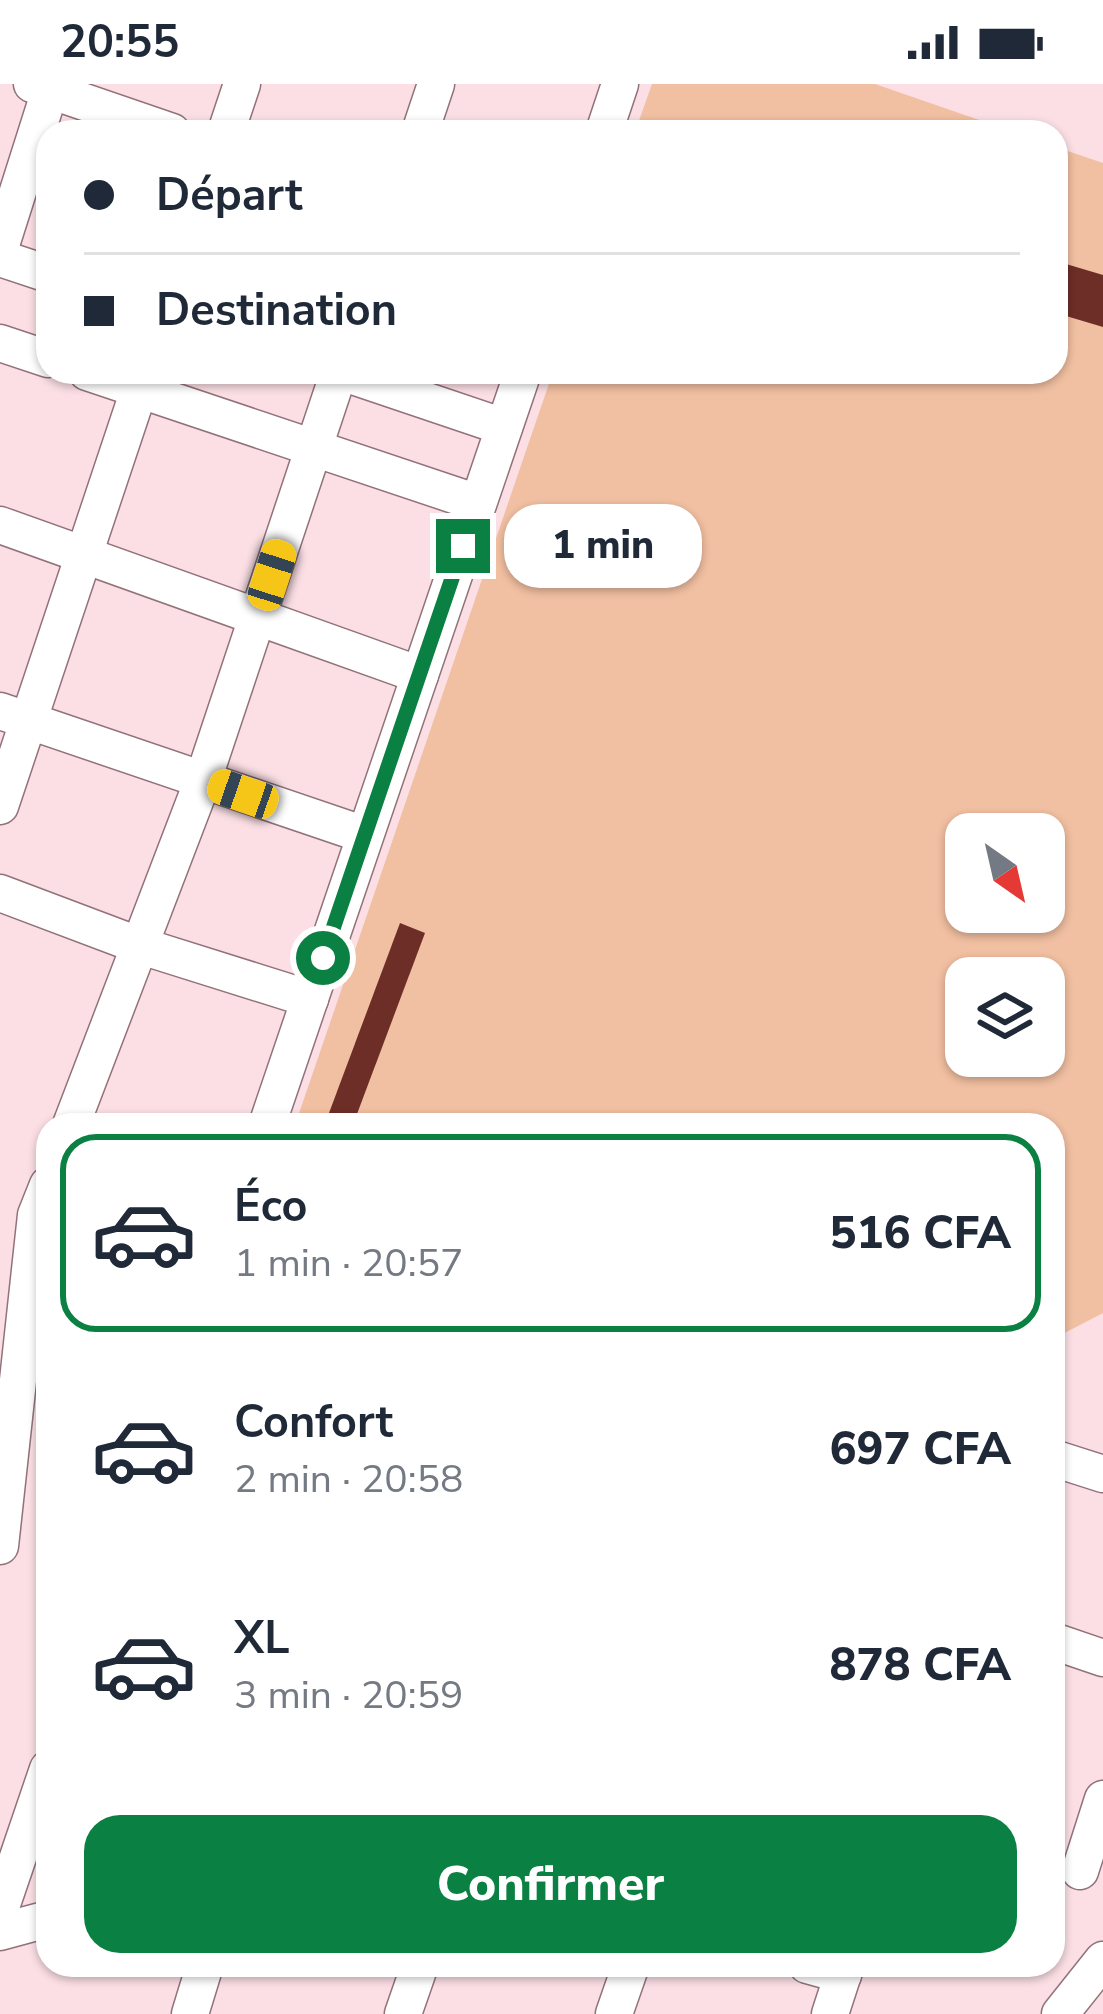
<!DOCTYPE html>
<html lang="fr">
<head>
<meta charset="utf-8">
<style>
  :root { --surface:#fff; --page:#f6f6f7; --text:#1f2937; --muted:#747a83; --line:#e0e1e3; --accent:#0b8043 }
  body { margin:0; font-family:"Nunito Sans",sans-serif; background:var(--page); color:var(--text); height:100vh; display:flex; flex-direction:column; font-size:45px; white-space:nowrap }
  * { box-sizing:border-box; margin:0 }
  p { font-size:39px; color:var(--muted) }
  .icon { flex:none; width:66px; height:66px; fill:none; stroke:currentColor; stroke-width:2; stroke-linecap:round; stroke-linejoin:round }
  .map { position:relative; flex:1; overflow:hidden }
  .side { position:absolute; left:36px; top:1029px; width:1029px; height:864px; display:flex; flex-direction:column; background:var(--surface); border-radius:36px; box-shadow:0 3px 9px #0004 }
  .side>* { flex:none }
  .top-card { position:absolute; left:36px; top:36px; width:1032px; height:264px; border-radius:36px; box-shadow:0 3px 9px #0004; display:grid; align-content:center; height:264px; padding:0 48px; background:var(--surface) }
  .needle { width:78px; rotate:146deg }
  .controls { position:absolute; left:945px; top:729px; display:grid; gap:24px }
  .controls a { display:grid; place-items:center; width:120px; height:120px; border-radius:24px; background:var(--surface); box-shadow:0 3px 9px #0004; font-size:60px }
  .end { position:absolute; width:54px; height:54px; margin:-27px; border:15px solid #0b8043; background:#fff; box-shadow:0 0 0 6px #fff }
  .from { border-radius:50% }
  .bubble { position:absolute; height:84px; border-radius:36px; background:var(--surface); box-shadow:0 3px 9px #0004; font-size:39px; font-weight:800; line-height:84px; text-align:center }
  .car { position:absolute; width:36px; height:72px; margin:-36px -18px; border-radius:15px; box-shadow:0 0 9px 3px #0007; background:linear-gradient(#f5c518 24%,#345 0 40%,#f5c518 0 76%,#345 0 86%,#f5c518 0) }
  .top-card b { display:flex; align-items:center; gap:42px; height:114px; font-size:45px }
  .top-card b+b { border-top:3px solid var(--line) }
  .top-card i { width:30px; height:30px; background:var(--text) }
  ul { padding:21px 0 0; list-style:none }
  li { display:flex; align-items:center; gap:36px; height:198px; margin:0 24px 18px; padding:0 24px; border:6px solid transparent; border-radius:36px }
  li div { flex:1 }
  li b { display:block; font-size:45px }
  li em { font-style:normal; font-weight:800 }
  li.on { border-color:var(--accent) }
  li>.icon { width:108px; height:108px; stroke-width:1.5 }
  .action { display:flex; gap:24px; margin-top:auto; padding:24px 48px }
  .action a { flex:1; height:138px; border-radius:36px; background:var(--accent); color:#fff; font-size:48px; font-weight:800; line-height:138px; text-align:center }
  .status { display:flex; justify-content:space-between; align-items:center; height:84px; padding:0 60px; background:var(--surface); direction:ltr }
  .status svg { height:33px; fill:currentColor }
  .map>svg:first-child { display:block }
  .green { fill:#f1bfa1; fill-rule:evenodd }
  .building { fill:#6d2e27 }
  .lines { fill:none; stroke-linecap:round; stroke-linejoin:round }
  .street-casing { stroke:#917279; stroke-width:39 }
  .street { stroke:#fff; stroke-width:36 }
  .route { stroke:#0b8043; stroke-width:15 }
</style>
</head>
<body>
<div class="status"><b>20:55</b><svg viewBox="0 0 49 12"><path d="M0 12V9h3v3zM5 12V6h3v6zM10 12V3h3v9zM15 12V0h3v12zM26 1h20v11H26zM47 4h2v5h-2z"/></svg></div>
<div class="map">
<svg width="1103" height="1930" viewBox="0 0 1103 1930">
  <rect width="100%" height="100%" fill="#fbdfe5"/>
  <g class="green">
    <path d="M652,0H875L1014,48H635Z"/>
    <path d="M1056,63L1103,79V1229L1053,1255V1041H295L553,288H1056ZM966,750H1044V828H966ZM966,894H1044V972H966Z"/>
  </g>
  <g class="building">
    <path d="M1056,177L1103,191V243L1056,229Z"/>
    <path d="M400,839L425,849L354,1038L329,1029Z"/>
  </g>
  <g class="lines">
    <g class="street-casing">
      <g id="street">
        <path d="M32,0L172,48"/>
        <path d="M226,48L242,0"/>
        <path d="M420,48L436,0"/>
        <path d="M604,48L620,0"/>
        <path d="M0,164L52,0"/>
        <path d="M0,174L48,190"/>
        <path d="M0,259L48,275"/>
        <path d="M87,288L478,419"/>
        <path d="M341,288L504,343"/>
        <path d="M0,441L420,591"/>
        <path d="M0,627L365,751"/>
        <path d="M0,722L145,288"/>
        <path d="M0,809L138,861L310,915"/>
        <path d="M71,1041L203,696L339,288"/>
        <path d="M267,1041L523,288"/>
        <path d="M1053,1374L1103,1390"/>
        <path d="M0,1462L36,1131L48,1101"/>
        <path d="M1053,1557L1103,1574"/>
        <path d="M1080,1787L1103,1715"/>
        <path d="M0,1826L48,1685"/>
        <path d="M0,1848L48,1835"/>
        <path d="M807,1881L843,1891"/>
        <path d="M190,1930L205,1881"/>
        <path d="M403,1930L420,1881"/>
        <path d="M614,1930L631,1881"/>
        <path d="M830,1930L846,1881"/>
        <path d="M1060,1930L1103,1876"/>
      </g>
    </g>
    <use href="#street" class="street"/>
  </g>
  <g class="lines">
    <path class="route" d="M323,874L463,462"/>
  </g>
</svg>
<div class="controls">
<a><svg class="needle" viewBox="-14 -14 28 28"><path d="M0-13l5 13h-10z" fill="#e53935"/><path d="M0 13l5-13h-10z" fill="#747a83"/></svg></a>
<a><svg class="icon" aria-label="layers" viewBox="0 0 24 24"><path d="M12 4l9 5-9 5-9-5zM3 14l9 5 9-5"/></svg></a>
</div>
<i class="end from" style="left:323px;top:874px"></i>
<i class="end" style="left:463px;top:462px"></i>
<div class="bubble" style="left:504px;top:420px;width:198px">1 min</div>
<i class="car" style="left:272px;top:491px;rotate:18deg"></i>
<i class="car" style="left:243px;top:710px;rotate:289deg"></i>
<div class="top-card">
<b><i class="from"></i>Départ</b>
<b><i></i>Destination</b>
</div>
<section class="side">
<ul>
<li class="on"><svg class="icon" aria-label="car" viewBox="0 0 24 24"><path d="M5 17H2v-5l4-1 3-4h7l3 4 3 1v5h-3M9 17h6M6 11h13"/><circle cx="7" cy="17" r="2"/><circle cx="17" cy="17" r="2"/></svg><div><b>Éco</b><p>1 min · 20:57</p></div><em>516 CFA</em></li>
<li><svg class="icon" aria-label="car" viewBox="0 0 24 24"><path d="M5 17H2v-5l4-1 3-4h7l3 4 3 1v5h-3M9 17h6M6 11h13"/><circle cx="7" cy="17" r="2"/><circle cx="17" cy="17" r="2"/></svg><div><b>Confort</b><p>2 min · 20:58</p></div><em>697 CFA</em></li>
<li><svg class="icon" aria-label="car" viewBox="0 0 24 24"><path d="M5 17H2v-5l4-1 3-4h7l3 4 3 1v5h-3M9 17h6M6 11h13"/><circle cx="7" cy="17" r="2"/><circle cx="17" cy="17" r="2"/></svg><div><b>XL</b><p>3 min · 20:59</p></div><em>878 CFA</em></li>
</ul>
<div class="action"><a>Confirmer</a></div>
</section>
</div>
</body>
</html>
